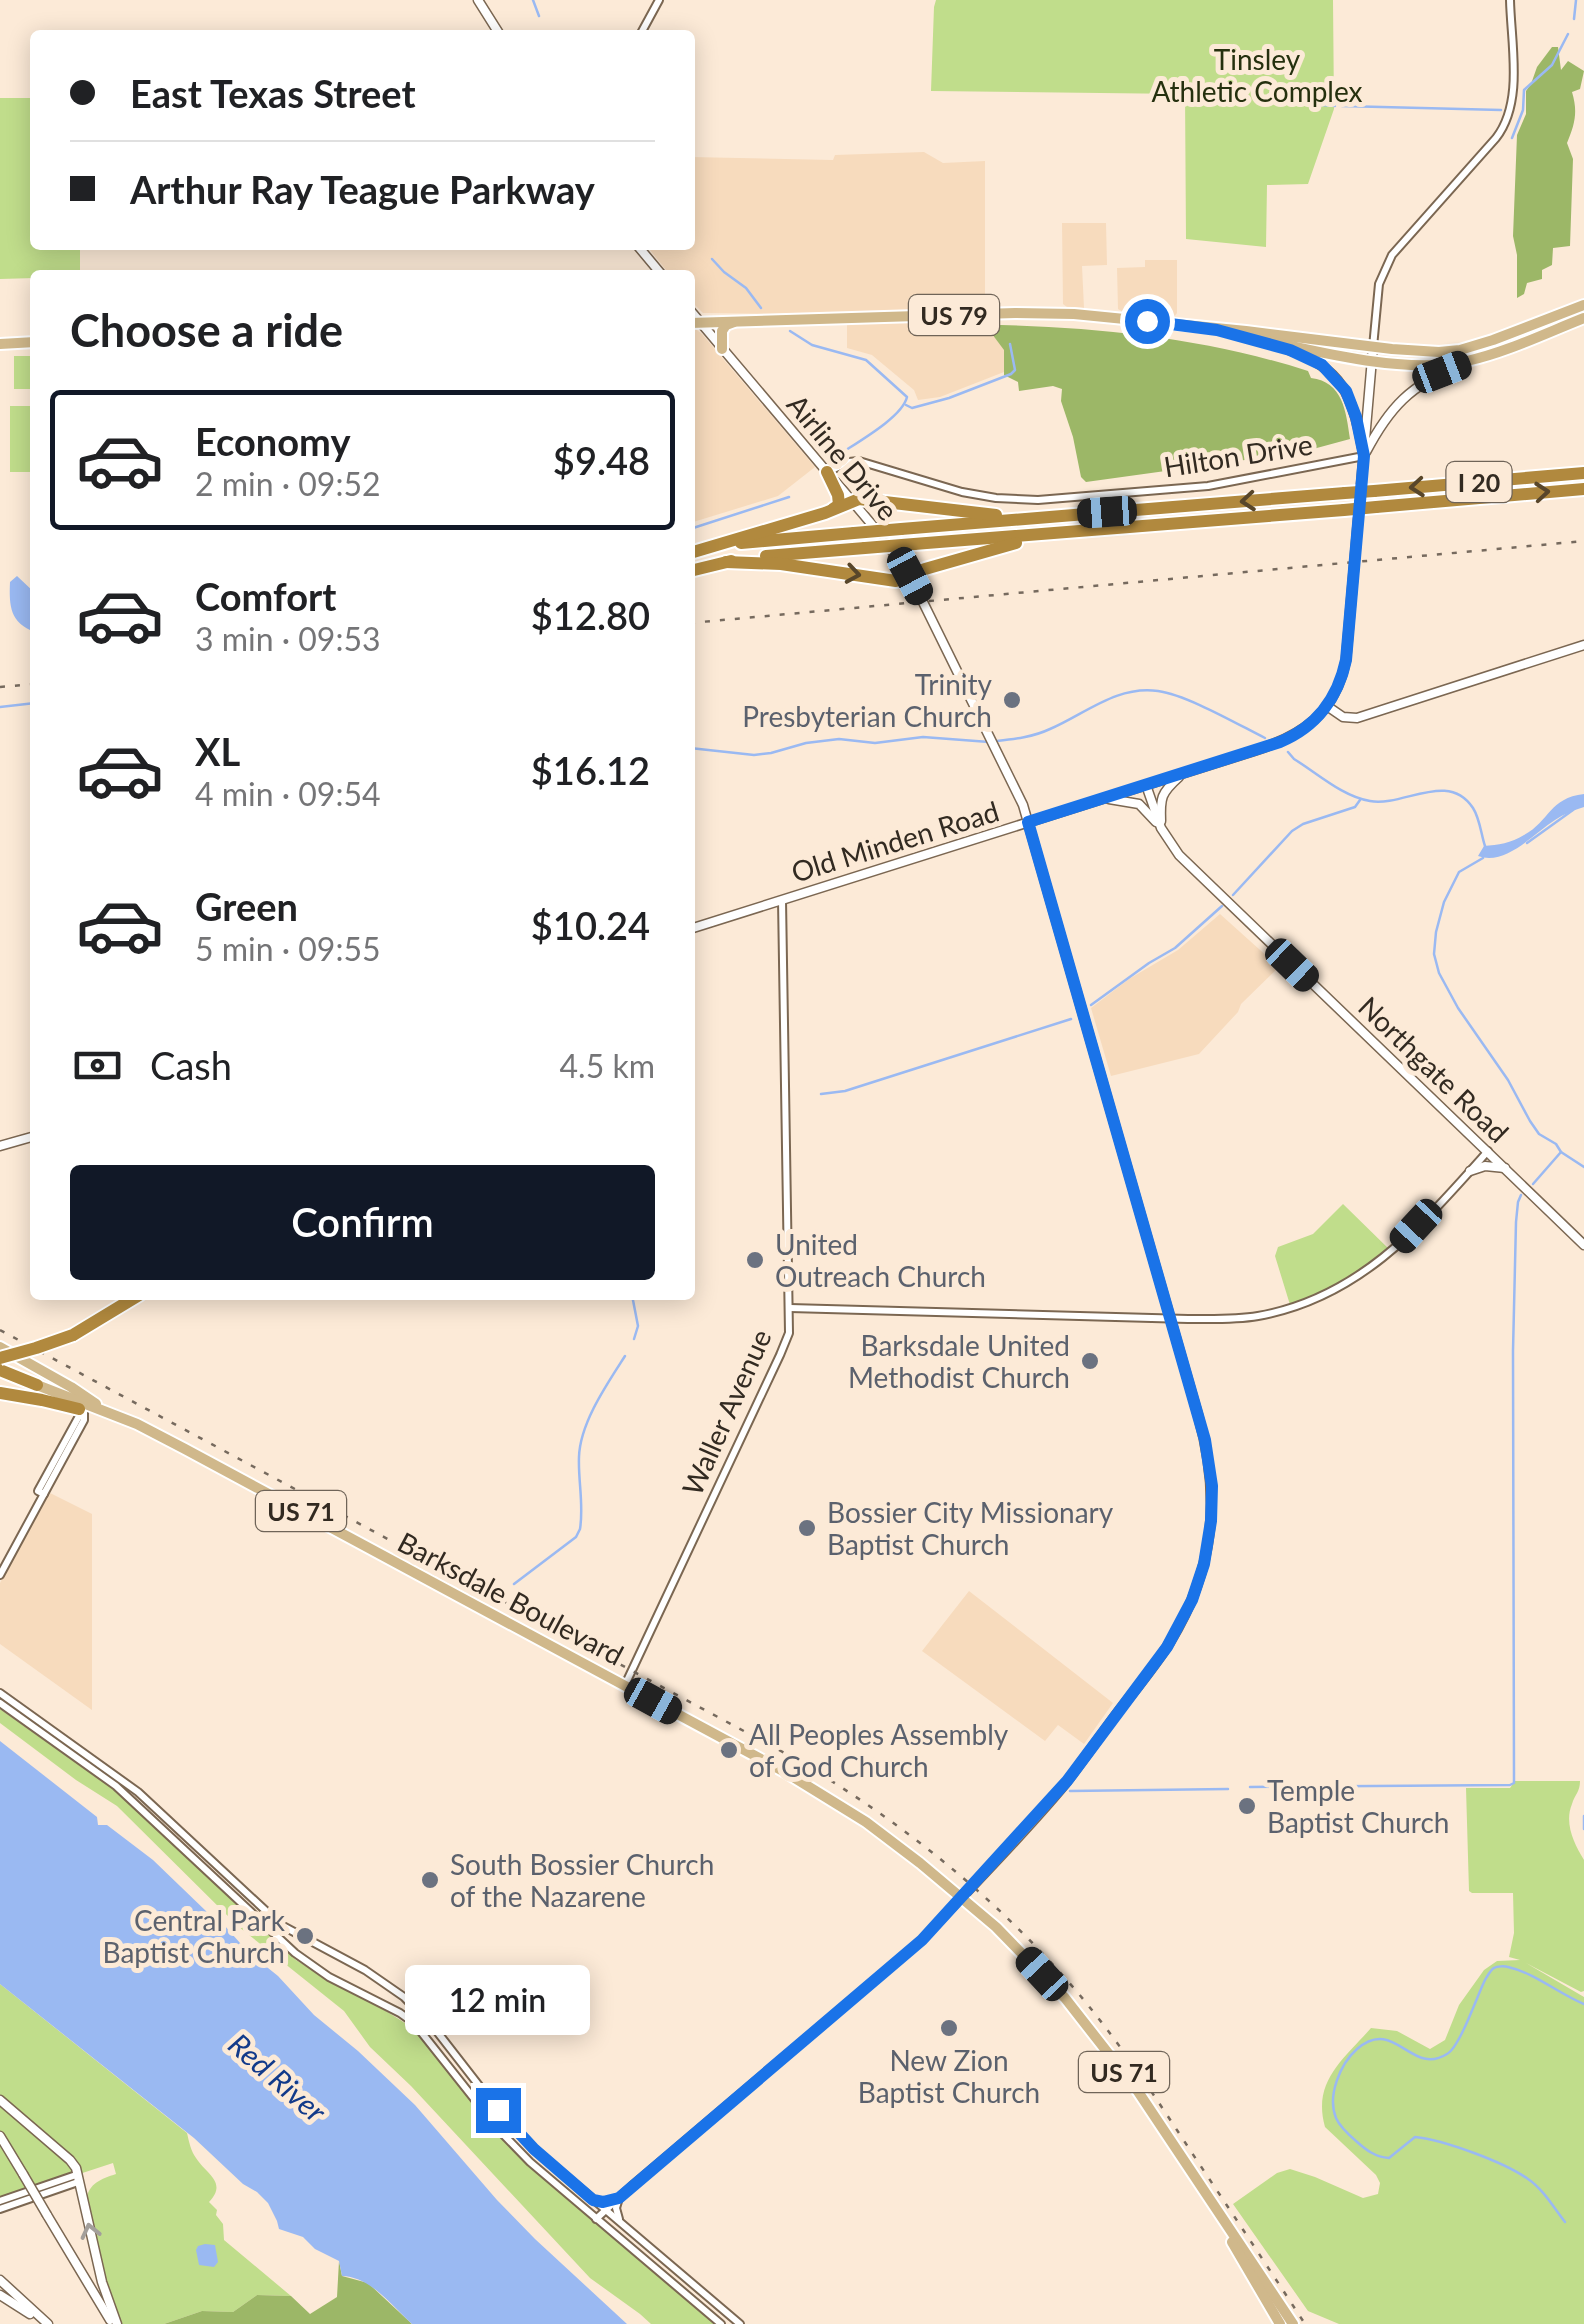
<!DOCTYPE html>
<html lang="en">
<head>
<meta charset="utf-8">
<style>
  :root { --surface:#fff; --page:#f6f6f6; --text:#202124; --muted:#757577; --line:#e0e0e0; --accent:#111827 }
  body { margin:0; font-family:Lato,sans-serif; background:var(--page); color:var(--text); height:100vh; display:flex; flex-direction:column; font-size:38px; white-space:nowrap }
  * { box-sizing:border-box; margin:0 }
  p { font-size:32px; color:var(--muted) }
  .icon { flex:none; width:55px; height:55px; fill:none; stroke:currentColor; stroke-width:2; stroke-linecap:round; stroke-linejoin:round }
  .map { position:relative; flex:1; overflow:hidden }
  .side { position:absolute; left:30px; top:270px; width:665px; height:1030px; display:flex; flex-direction:column; background:var(--surface); border-radius:10px; box-shadow:0 5px 25px #0003 }
  .side>* { flex:none }
  .top-card { position:absolute; left:30px; top:30px; width:665px; height:220px; border-radius:10px; box-shadow:0 5px 25px #0003; display:grid; align-content:center; height:220px; padding:0 40px; background:var(--surface) }
  .end { position:absolute; width:45px; height:45px; margin:-22px; border:12px solid #1a73e8; background:#fff; box-shadow:0 0 0 5px #fff }
  .from { border-radius:50% }
  .bubble { position:absolute; height:70px; border-radius:10px; background:var(--surface); box-shadow:0 5px 25px #0003; font-size:32px; font-weight:600; line-height:70px; text-align:center }
  .car { position:absolute; width:30px; height:60px; margin:-30px -15px; border-radius:12px; box-shadow:0 0 8px 2px #0007; background:linear-gradient(#222 24%,#8ab4d8 0 40%,#222 0 76%,#8ab4d8 0 86%,#222 0) }
  .top-card b { display:flex; align-items:center; gap:35px; height:95px; font-size:38px }
  .top-card b+b { border-top:2px solid var(--line) }
  .top-card i { width:25px; height:25px; background:var(--text) }
  ul { padding:0; list-style:none }
  li { display:flex; align-items:center; gap:30px; height:140px; margin:0 20px 15px; padding:0 20px; border:5px solid transparent; border-radius:10px }
  li div { flex:1 }
  li b { display:block; font-size:38px }
  li em { font-style:normal; font-weight:600 }
  li.selected { border-color:var(--accent) }
  li>.icon { width:90px; height:90px; stroke-width:1.5 }
  h2 { padding:0 40px; font-size:45px; line-height:120px }
  .pay { display:flex; align-items:center; gap:25px; height:110px; padding:0 40px; font-size:38px }
  .pay p { margin-inline-start:auto }
  .primary-button { display:flex; gap:20px; margin-top:auto; padding:20px 40px }
  .primary-button a { flex:1; height:115px; border-radius:10px; background:var(--accent); color:#fff; font-size:40px; font-weight:600; line-height:115px; text-align:center }
  .map>svg:first-child { display:block }
  .built { fill:#f7dbbd }
  .green { fill:#c0dd8b }
  .forest { fill:#9cb767 }
  .water { fill:#9ab9f2 }
  .lines { fill:none; stroke-linecap:round; stroke-linejoin:round }
  .stream { stroke:#9ab9f2; stroke-width:2.5 }
  .tertiary-casing { stroke:#7b6752; stroke-width:10 }
  .secondary-casing { stroke:#7b6752; stroke-width:11 }
  .primary-casing { stroke:#fff; stroke-width:14 }
  .motorway-casing { stroke:#fff; stroke-width:16 }
  .tertiary { stroke:#fff; stroke-width:6 }
  .secondary { stroke:#fff; stroke-width:8 }
  .primary { stroke:#d0b88b; stroke-width:10 }
  .motorway { stroke:#b1893e; stroke-width:12 }
  .rail { stroke:#766a5e; stroke-width:2.5; stroke-dasharray:5 10; stroke-linecap:butt }
  .secondary-bridge-casing { stroke:#7b6752; stroke-width:11; stroke-linecap:butt }
  .motorway-bridge-casing { stroke:#fff; stroke-width:16; stroke-linecap:butt }
  .secondary-bridge { stroke:#fff; stroke-width:8 }
  .motorway-bridge { stroke:#b1893e; stroke-width:12 }
  .oneway { stroke:#58462a }
  .oneway2 { stroke:#a39f9b }
  .route { stroke:#1a73e8; stroke-width:12 }
  .worship-dot { fill:#6b7280; stroke:#fcead7; stroke-width:4 }
  .labels { text-anchor:middle; dominant-baseline:central; stroke-width:10; stroke-linejoin:round; paint-order:stroke }
  .shield { fill:#fcead7; stroke:#6f6458; stroke-width:2.5 }
  .shield-label { font-size:25px; font-weight:bold; fill:#322a21 }
  .park-label { font-size:28px; fill:#25300e; stroke:#fcead7 }
  .street-label { font-size:28px; fill:#322a21; stroke:#fcead7 }
  .worship-label { font-size:28px; fill:#5b616d; stroke:#fcead7; text-anchor:start }
  .water-label { font-size:30px; font-style:italic; fill:#123a8a; stroke:#fcead7 }
</style>
</head>
<body>
<div class="map">
<svg width="1584" height="2324" viewBox="0 0 1584 2324">
  <rect width="100%" height="100%" fill="#fcead7"/>
  <g class="built">
    <path d="M924,152L943,163L985,161V308L773,314L703,313L690,300V275H670L646,245H690V157L833,160L835,155Z"/>
    <path d="M1062,223H1106L1107,265L1082,266L1084,308L1067,307L1063,304Z"/>
    <path d="M1145,260H1177V313L1174,317L1123,312L1118,309L1117,268L1145,267Z"/>
    <path d="M991,319L992,334L1004,349V372L940,397L918,400L914,390L872,355L847,348V323Z"/>
    <path d="M690,330H697L702,334L815,467L778,496L690,523Z"/>
    <path d="M1220,914L1279,967L1241,1004L1238,1012L1199,1054L1111,1076L1091,1008L1129,979L1178,950Z"/>
    <path d="M48,1492L92,1514V1710L0,1644V1583Z"/>
    <path d="M969,1591L1113,1703L1084,1744L1058,1725L1045,1741L922,1651Z"/>
  </g>
  <g class="green">
    <path d="M936,0H1333L1334,109L1308,184L1267,185L1266,247L1186,239L1185,94L931,91L934,7Z"/>
    <path d="M0,98H35V245H80V275H35V278L0,279Z"/>
    <rect x="14" y="356" width="21" height="33"/>
    <rect x="10" y="406" width="25" height="66"/>
    <path d="M1343,1204L1392,1252L1363,1274L1291,1308L1275,1256L1278,1247L1313,1234Z"/>
    <path d="M0,1709L113,1789L296,1960C335,1986 379,2003 416,2031L519,2155L716,2324H651L640,2314L590,2278L411,2086L370,2047L344,2011L239,1927L117,1806L76,1780L0,1723Z"/>
    <path d="M1515,1781H1580C1580,1792 1575,1794 1572,1804C1564,1823 1574,1844 1584,1860V1991L1581,1992L1526,1963L1584,1997V2324H1339L1308,2311L1233,2204L1277,2173L1290,2169L1315,2177L1363,2198L1378,2194L1380,2183L1376,2175L1325,2127C1312,2081 1344,2059 1371,2028L1397,2031L1430,2049L1445,2040L1459,2005L1484,1970L1497,1961L1520,1960L1509,1957L1514,1933L1513,1893H1472L1469,1891L1466,1788H1510Z"/>
    <path d="M0,1984L187,2133C189,2142 191,2151 196,2158C206,2174 228,2182 209,2202L217,2210L216,2215L223,2224L224,2240L291,2296L257,2295L233,2312L202,2311L164,2324H120L106,2287L86,2200C89,2183 101,2179 116,2174L113,2163L0,2200Z"/>
  </g>
  <g class="forest">
    <path d="M1552,47H1558L1561,70L1568,61L1584,71L1580,89L1572,92C1578,112 1575,124 1567,143L1573,159L1570,246L1553,248L1552,265L1542,270V279L1527,283L1524,294L1517,298V255L1513,236L1517,135L1526,114V91L1531,84L1537,67Z"/>
    <path d="M1001,325C1106,328 1208,339 1308,371L1311,378C1343,382 1346,411 1350,439L1302,452L1086,482L1081,477L1073,437L1061,401L1062,389L1053,386L1019,391L1018,382L1004,375V350L992,334L991,326Z"/>
    <path d="M339,2261L342,2276L368,2283L412,2324H164L202,2311L233,2312L257,2295L291,2296L310,2314L337,2297Z"/>
  </g>
  <g class="water">
    <path d="M17,576L35,593L31,601L35,605V632C10,623 9,606 10,582Z"/>
    <path d="M1584,794V807C1574,810 1564,814 1555,820C1533,834 1506,866 1478,856L1484,846C1498,845 1511,843 1524,835C1550,821 1549,798 1584,794Z"/>
    <path d="M0,1741L97,1817L98,1825H107L153,1860L207,1912L225,1926L248,1952L278,1976L314,2015L358,2051L415,2105L497,2200L535,2239L627,2324H412C391,2305 371,2277 342,2276L339,2261L315,2249L303,2237L279,2229L277,2221L268,2203L257,2192L243,2184L194,2138L0,1984Z"/>
    <path d="M205,2244L215,2245L218,2262L214,2267L199,2265L196,2250L198,2246Z"/>
  </g>
  <g class="lines">
    <g class="stream">
      <path d="M533,0L539,16"/>
      <path d="M1574,19L1576,0"/>
      <path d="M1322,105L1335,106"/>
      <path d="M1342,106L1501,110"/>
      <path d="M1512,138L1523,110L1524,90L1552,65L1568,34"/>
      <path d="M712,259L724,272L746,288L761,308"/>
      <path d="M790,331L812,345L866,360L907,397C902,419 850,446 831,460"/>
      <path d="M906,405L912,408L949,398L1011,374L1015,370L1010,344"/>
      <path d="M690,529L789,497"/>
      <path d="M0,707L35,703"/>
      <path d="M997,741C1015,739 1033,737 1050,729C1085,714 1117,685 1158,691C1187,695 1237,724 1265,738"/>
      <path d="M690,748L754,755L771,753L806,743L839,739L875,743L923,737L989,742"/>
      <path d="M1288,752L1294,759C1317,773 1343,797 1370,801C1404,807 1448,770 1473,808C1480,819 1481,834 1485,846"/>
      <path d="M1527,843L1573,810"/>
      <path d="M1483,858L1459,872L1444,902L1436,932L1434,954L1439,973L1458,1008L1508,1080L1530,1121L1539,1134L1556,1144L1561,1152L1584,1167"/>
      <path d="M1233,895L1292,831L1303,824L1355,807L1360,800"/>
      <path d="M1091,1005L1149,963L1175,948L1222,906"/>
      <path d="M821,1094L845,1091L1071,1019"/>
      <path d="M1533,1184L1561,1152"/>
      <path d="M632,1295L638,1326L634,1339"/>
      <path d="M514,1584L576,1537L580,1529C584,1505 578,1481 579,1457C580,1423 607,1384 625,1356"/>
      <path d="M1250,1787L1510,1785L1514,1783L1513,1351L1516,1222L1518,1202L1521,1195"/>
      <path d="M1070,1791L1228,1789"/>
      <path d="M1584,1816V1829"/>
      <path d="M1565,2222C1554,2208 1543,2189 1528,2179C1504,2162 1444,2140 1415,2137L1389,2158C1375,2157 1366,2150 1356,2141C1349,2135 1340,2127 1336,2118C1327,2096 1340,2064 1357,2049C1395,2016 1411,2077 1447,2054C1460,2047 1477,1996 1485,1980C1487,1977 1491,1969 1494,1968C1497,1966 1505,1966 1508,1967C1535,1973 1559,1994 1584,2004"/>
    </g>
    <g class="tertiary-casing">
      <g id="tertiary">
        <path d="M640,35L659,0"/>
        <path d="M1373,347L1379,284L1392,255L1496,138C1524,102 1511,44 1510,0"/>
        <path d="M827,472L849,462L859,461L962,492L996,498L1038,500L1208,486L1364,456"/>
        <path d="M790,1308L1188,1319C1212,1319 1235,1320 1258,1316C1360,1298 1422,1225 1488,1151"/>
        <path d="M44,1494L38,1491L78,1418L84,1411"/>
        <path d="M0,1575L84,1420V1411"/>
        <path d="M625,1685L780,1355L789,1333L782,900"/>
        <path d="M0,1693L138,1792L281,1925L365,1970L404,1997L435,2029L498,2110L534,2149L740,2324"/>
        <path d="M0,1703L116,1786L295,1953L329,1977L400,2013L414,2023L498,2129L530,2162L721,2324"/>
        <path d="M0,2201L76,2175"/>
        <path d="M595,2201L603,2202L619,2198L616,2208L619,2219"/>
        <path d="M0,2209L78,2182"/>
        <path d="M596,2219L634,2184L922,1940L962,1897"/>
      </g>
    </g>
    <g class="secondary-casing">
      <g id="secondary">
        <path d="M478,0L500,35"/>
        <path d="M637,245L662,275"/>
        <path d="M690,310L827,472"/>
        <path d="M1289,350C1341,367 1353,396 1362,447"/>
        <path d="M1366,452C1389,408 1411,384 1459,366"/>
        <path d="M836,482L879,533"/>
        <path d="M887,544L910,576L919,594L1023,805L1198,1415C1221,1497 1215,1569 1170,1642C1154,1668 1133,1692 1115,1716C1098,1739 1082,1762 1065,1784C1033,1823 997,1860 962,1897"/>
        <path d="M1327,706L1343,717L1357,718L1584,645"/>
        <path d="M1146,785L1161,828L1179,855L1584,1245"/>
        <path d="M1109,799L1139,804L1156,822"/>
        <path d="M1161,821C1160,798 1161,793 1179,777"/>
        <path d="M690,929L1254,751C1303,735 1335,714 1346,660L1373,347"/>
        <path d="M0,1146L35,1136"/>
        <path d="M1470,1171L1485,1166L1505,1168"/>
        <path d="M0,2100L70,2160L76,2168L102,2282L117,2324"/>
        <path d="M0,2136L23,2174"/>
        <path d="M47,2215L110,2320"/>
        <path d="M0,2280L48,2324"/>
        <path d="M0,2295L30,2314"/>
      </g>
    </g>
    <g class="primary-casing">
      <g id="primary">
        <path d="M690,323L1015,313L1074,314L1246,331L1392,349L1439,352L1460,350L1493,340L1584,305"/>
        <path d="M1252,337C1312,351 1407,375 1467,361C1507,352 1546,333 1584,318"/>
        <path d="M0,344L35,342"/>
        <path d="M722,349V331L726,325L734,322"/>
        <path d="M0,1347L71,1387L96,1404"/>
        <path d="M37,1385L137,1424L185,1449L785,1772L866,1822L920,1863L996,1927L1065,1998L1137,2090L1293,2324"/>
        <path d="M1232,2242L1280,2324"/>
      </g>
    </g>
    <g class="motorway-casing">
      <g id="motorway">
        <path d="M827,472L838,495L839,505L833,509"/>
        <path d="M1374,491L1584,473"/>
        <path d="M1376,507L1584,489"/>
        <path d="M901,529L1345,493"/>
        <path d="M741,543L854,533"/>
        <path d="M914,544L1344,510"/>
        <path d="M690,553L825,513L859,499L996,515"/>
        <path d="M766,556L865,548"/>
        <path d="M726,562L781,564L896,581L925,569L1016,543"/>
        <path d="M690,571L731,561"/>
        <path d="M73,1335L139,1295"/>
        <path d="M0,1370L37,1385"/>
        <path d="M0,1393L42,1400L79,1409"/>
      </g>
    </g>
    <use href="#tertiary" class="tertiary"/>
    <use href="#secondary" class="secondary"/>
    <use href="#primary" class="primary"/>
    <use href="#motorway" class="motorway"/>
    <g class="rail">
      <path d="M690,623L1584,541"/>
      <path d="M0,687L35,684"/>
      <path d="M0,1330L792,1757C900,1820 997,1898 1078,1993C1120,2043 1156,2098 1192,2153C1230,2210 1268,2267 1305,2324"/>
    </g>
    <g class="secondary-bridge-casing">
      <path id="secondary-bridge" d="M23,2174L47,2215"/>
    </g>
    <g class="motorway-bridge-casing">
      <g id="motorway-bridge">
        <path d="M1345,493L1374,491"/>
        <path d="M1344,510L1376,507"/>
        <path d="M854,533L901,529"/>
        <path d="M865,548L914,544"/>
        <path d="M0,1358L36,1348L73,1335"/>
      </g>
    </g>
    <use href="#secondary-bridge" class="secondary-bridge"/>
    <use href="#motorway-bridge" class="motorway-bridge"/>
  </g>
  <defs><path id="oneway-chevron" d="M-2-3.5L2.5 0L-2 3.5" fill="none" stroke-width="1.6" stroke-linecap="round" stroke-linejoin="round" transform="scale(2.5)"/></defs>
  <g class="oneway">
    <use href="#oneway-chevron" transform="translate(1417 487) rotate(175)"/>
    <use href="#oneway-chevron" transform="translate(1542 492) rotate(-5)"/>
    <use href="#oneway-chevron" transform="translate(1248 501) rotate(175)"/>
    <use href="#oneway-chevron" transform="translate(853 574) rotate(9)"/>
  </g>
  <use class="oneway2" href="#oneway-chevron" transform="translate(90 2231) rotate(-103)"/>
  <g class="lines">
    <path class="route" d="M498,2110L534,2149L593,2200L603,2202L619,2198L922,1940L1067,1781L1167,1647L1192,1600L1204,1564L1211,1521L1212,1486L1205,1440L1028,822L1280,742C1316,727 1338,698 1346,660L1364,456L1356,417L1346,391L1322,365L1290,350L1217,330L1147,321"/>
  </g>
  <g class="worship-dot">
    <circle cx="1012" cy="700" r="10"/>
    <circle cx="755" cy="1260" r="10"/>
    <circle cx="1090" cy="1361" r="10"/>
    <circle cx="807" cy="1528" r="10"/>
    <circle cx="729" cy="1750" r="10"/>
    <circle cx="1247" cy="1806" r="10"/>
    <circle cx="430" cy="1880" r="10"/>
    <circle cx="305" cy="1936" r="10"/>
    <circle cx="949" cy="2028" r="10"/>
  </g>
  <g class="labels">
    <g class="shield">
      <rect x="909" y="295" width="90" height="40" rx="8"/>
      <rect x="1446.5" y="462" width="65" height="40" rx="8"/>
      <rect x="256" y="1491" width="90" height="40" rx="8"/>
      <rect x="1079" y="2052" width="90" height="40" rx="8"/>
    </g>
    <g class="shield-label">
      <text x="954" y="315">US 79</text>
      <text x="1479" y="482">I 20</text>
      <text x="301" y="1511">US 71</text>
      <text x="1124" y="2072">US 71</text>
    </g>
    <g class="park-label">
      <text x="1257" y="59">Tinsley<tspan x="1257" dy="32">Athletic Complex</tspan></text>
    </g>
    <g class="street-label">
      <text transform="translate(1238 455) rotate(-9)">Hilton Drive</text>
      <text transform="translate(843 457) rotate(50)">Airline Drive</text>
      <text transform="translate(895 841) rotate(-17)">Old Minden Road</text>
      <text transform="translate(1434 1069) rotate(44)">Northgate Road</text>
      <text transform="translate(726 1412) rotate(-66)">Waller Avenue</text>
      <text transform="translate(511 1598) rotate(28)">Barksdale Boulevard</text>
    </g>
    <g class="worship-label">
      <text x="992" y="684" text-anchor="end">Trinity<tspan x="992" dy="32">Presbyterian Church</tspan></text>
      <text x="775" y="1244">United<tspan x="775" dy="32">Outreach Church</tspan></text>
      <text x="1070" y="1345" text-anchor="end">Barksdale United<tspan x="1070" dy="32">Methodist Church</tspan></text>
      <text x="827" y="1512">Bossier City Missionary<tspan x="827" dy="32">Baptist Church</tspan></text>
      <text x="749" y="1734">All Peoples Assembly<tspan x="749" dy="32">of God Church</tspan></text>
      <text x="1267" y="1790">Temple<tspan x="1267" dy="32">Baptist Church</tspan></text>
      <text x="450" y="1864">South Bossier Church<tspan x="450" dy="32">of the Nazarene</tspan></text>
      <text x="285" y="1920" text-anchor="end">Central Park<tspan x="285" dy="32">Baptist Church</tspan></text>
      <text x="949" y="2060" text-anchor="middle">New Zion<tspan x="949" dy="32">Baptist Church</tspan></text>
    </g>
    <g class="water-label">
      <text transform="translate(278 2077) rotate(41)">Red River</text>
    </g>
  </g>
</svg>
<i class="end from" style="left:1147px;top:321px"></i>
<i class="end" style="left:498px;top:2110px"></i>
<div class="bubble" style="left:405px;top:1965px;width:185px">12 min</div>
<i class="car" style="left:1442px;top:372px;rotate:69deg"></i>
<i class="car" style="left:1107px;top:512px;rotate:266deg"></i>
<i class="car" style="left:910px;top:576px;rotate:152deg"></i>
<i class="car" style="left:1292px;top:965px;rotate:134deg"></i>
<i class="car" style="left:1416px;top:1226px;rotate:223deg"></i>
<i class="car" style="left:653px;top:1701px;rotate:119deg"></i>
<i class="car" style="left:1042px;top:1974px;rotate:317deg"></i>
<div class="top-card">
<b><i class="from"></i>East Texas Street</b>
<b><i></i>Arthur Ray Teague Parkway</b>
</div>
<section class="side">
<h2>Choose a ride</h2>
<ul>
<li class="selected"><svg class="icon" aria-label="car" viewBox="0 0 24 24"><path d="M5 17H2v-5l4-1 3-4h7l3 4 3 1v5h-3M9 17h6M6 11h13"/><circle cx="7" cy="17" r="2"/><circle cx="17" cy="17" r="2"/></svg><div><b>Economy</b><p>2 min · 09:52</p></div><em>$9.48</em></li>
<li><svg class="icon" aria-label="car" viewBox="0 0 24 24"><path d="M5 17H2v-5l4-1 3-4h7l3 4 3 1v5h-3M9 17h6M6 11h13"/><circle cx="7" cy="17" r="2"/><circle cx="17" cy="17" r="2"/></svg><div><b>Comfort</b><p>3 min · 09:53</p></div><em>$12.80</em></li>
<li><svg class="icon" aria-label="car" viewBox="0 0 24 24"><path d="M5 17H2v-5l4-1 3-4h7l3 4 3 1v5h-3M9 17h6M6 11h13"/><circle cx="7" cy="17" r="2"/><circle cx="17" cy="17" r="2"/></svg><div><b>XL</b><p>4 min · 09:54</p></div><em>$16.12</em></li>
<li><svg class="icon" aria-label="car" viewBox="0 0 24 24"><path d="M5 17H2v-5l4-1 3-4h7l3 4 3 1v5h-3M9 17h6M6 11h13"/><circle cx="7" cy="17" r="2"/><circle cx="17" cy="17" r="2"/></svg><div><b>Green</b><p>5 min · 09:55</p></div><em>$10.24</em></li>
</ul>
<div class="pay"><svg class="icon" aria-label="cash" viewBox="0 0 24 24"><path d="M3 7h18v10H3z"/><circle cx="12" cy="12" r="2"/></svg>Cash<p>4.5 km</p></div>
<div class="primary-button"><a>Confirm</a></div>
</section>
</div>
</body>
</html>
